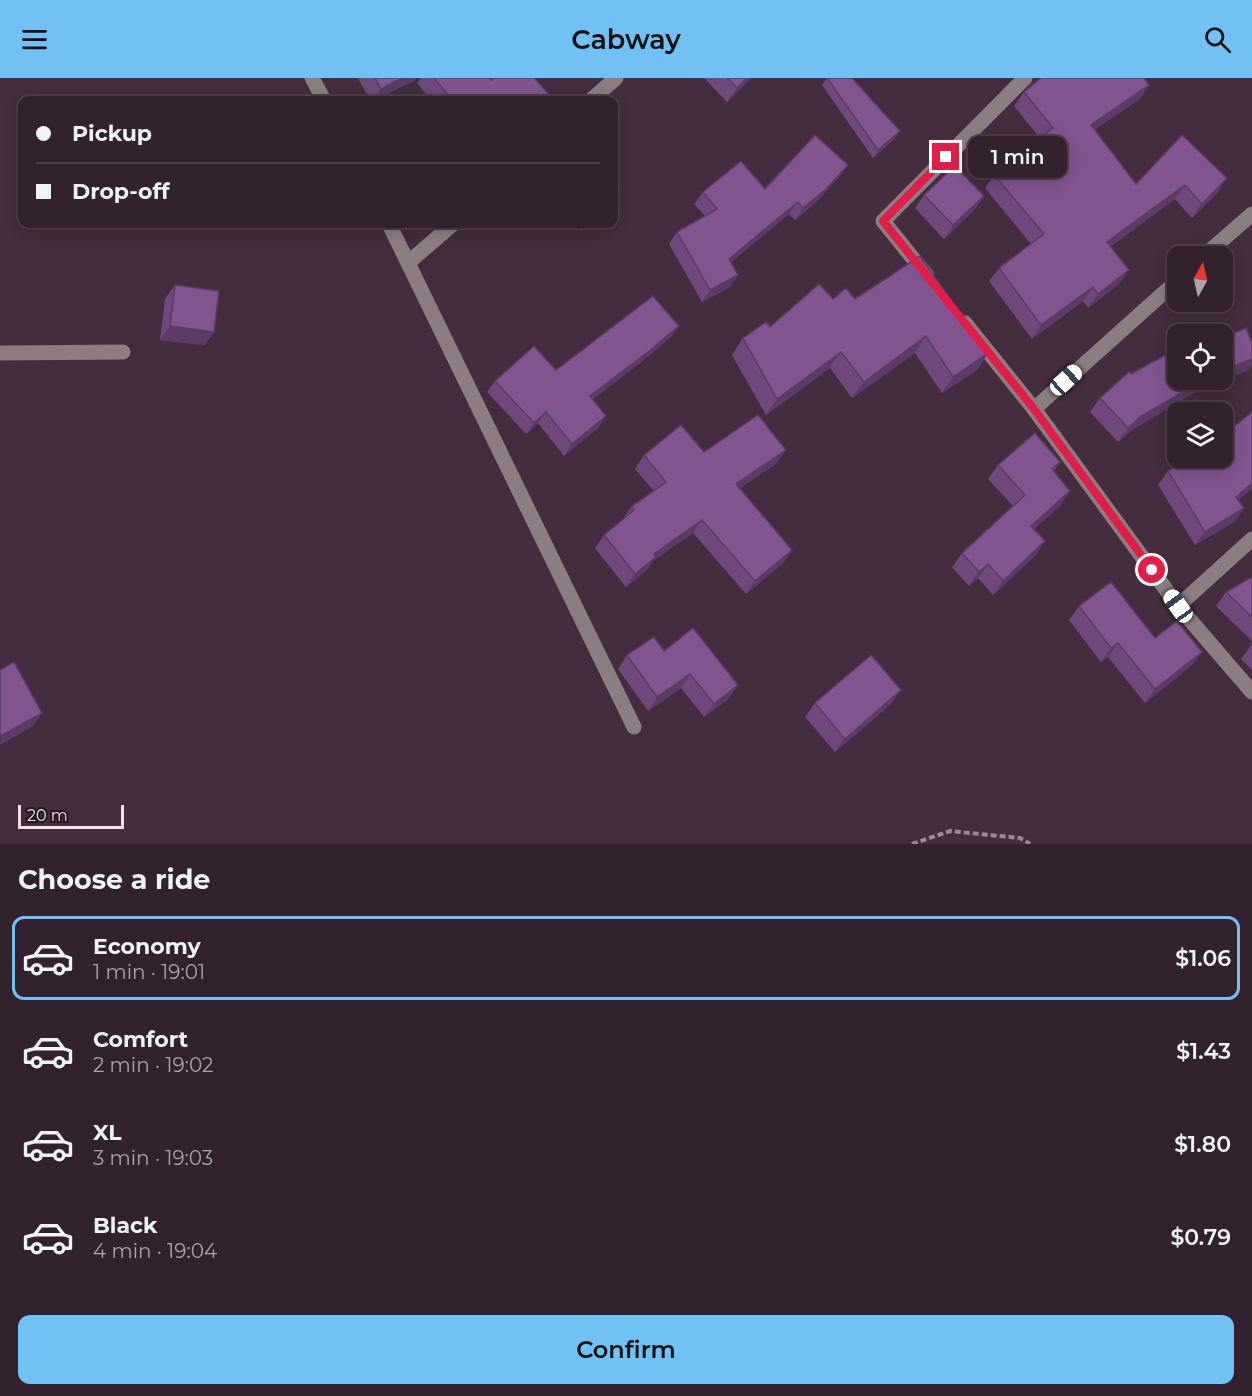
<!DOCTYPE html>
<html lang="en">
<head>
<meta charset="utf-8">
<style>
  :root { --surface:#33222e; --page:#3e2f3a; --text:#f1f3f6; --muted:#a9a4aa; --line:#4e3f4a; --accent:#71c1f5 }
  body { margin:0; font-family:Montserrat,sans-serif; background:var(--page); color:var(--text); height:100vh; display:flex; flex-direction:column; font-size:22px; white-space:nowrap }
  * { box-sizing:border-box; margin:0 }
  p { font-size:20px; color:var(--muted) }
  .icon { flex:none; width:33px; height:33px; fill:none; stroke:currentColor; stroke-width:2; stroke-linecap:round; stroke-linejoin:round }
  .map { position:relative; height:766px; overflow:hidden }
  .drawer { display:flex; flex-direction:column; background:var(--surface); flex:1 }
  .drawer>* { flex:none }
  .top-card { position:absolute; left:18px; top:18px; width:600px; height:132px; border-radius:12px; box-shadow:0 3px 15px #0003,0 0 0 2px var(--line); display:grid; align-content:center; height:132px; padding:0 18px; background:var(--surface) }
  .needle { width:39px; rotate:8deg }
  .tools { position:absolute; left:1167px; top:168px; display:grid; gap:12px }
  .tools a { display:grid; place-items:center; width:66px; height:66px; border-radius:12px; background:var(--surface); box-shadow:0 3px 15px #0003,0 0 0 2px var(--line); font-size:30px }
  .scale { position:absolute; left:18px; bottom:15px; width:106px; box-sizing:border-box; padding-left:6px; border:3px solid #efe0ea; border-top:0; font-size:16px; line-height:21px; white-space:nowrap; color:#efe0ea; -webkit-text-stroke:4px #241921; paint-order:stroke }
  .end { position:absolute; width:27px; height:27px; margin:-14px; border:8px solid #e11d48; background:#fff; box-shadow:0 0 0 3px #fff }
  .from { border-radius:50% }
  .bubble { position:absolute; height:42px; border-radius:12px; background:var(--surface); box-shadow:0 3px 15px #0003,0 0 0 2px var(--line); font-size:20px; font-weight:600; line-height:42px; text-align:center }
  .car { position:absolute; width:18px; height:36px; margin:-18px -9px; border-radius:8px; box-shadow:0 0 4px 2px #0007; background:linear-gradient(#fff 24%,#345 0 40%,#fff 0 76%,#345 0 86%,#fff 0) }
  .top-card b { display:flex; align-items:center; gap:21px; height:57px; font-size:22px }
  .top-card b+b { border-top:2px solid var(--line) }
  .top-card i { width:15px; height:15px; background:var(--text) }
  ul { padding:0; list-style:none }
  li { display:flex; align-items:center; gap:18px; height:84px; margin:0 12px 9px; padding:0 6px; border:3px solid transparent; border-radius:12px }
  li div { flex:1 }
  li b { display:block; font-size:22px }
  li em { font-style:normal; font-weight:600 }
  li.current { border-color:var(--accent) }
  li>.icon { width:54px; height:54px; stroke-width:1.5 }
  h2 { padding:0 18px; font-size:27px; line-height:72px }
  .primary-button { display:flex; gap:12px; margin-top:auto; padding:12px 18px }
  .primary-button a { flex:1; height:69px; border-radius:12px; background:var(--accent); color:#111; font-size:24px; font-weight:600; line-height:69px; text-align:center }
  header { display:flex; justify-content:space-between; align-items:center; height:78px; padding:0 18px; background:var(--accent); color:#111; font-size:27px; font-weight:600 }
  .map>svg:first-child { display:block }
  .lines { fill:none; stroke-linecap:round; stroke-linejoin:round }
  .path { stroke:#9c8997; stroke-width:4; stroke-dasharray:6 3; stroke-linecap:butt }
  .minor { stroke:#8c7d82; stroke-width:15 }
  .wall { fill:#6f497c }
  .shaded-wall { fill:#5a3c65 }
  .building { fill:#815590; stroke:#5a3c65; stroke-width:1.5 }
  .route { stroke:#e11d48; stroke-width:8 }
</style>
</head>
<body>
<header><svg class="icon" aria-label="menu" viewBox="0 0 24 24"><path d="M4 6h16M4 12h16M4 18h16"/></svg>Cabway<svg class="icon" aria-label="search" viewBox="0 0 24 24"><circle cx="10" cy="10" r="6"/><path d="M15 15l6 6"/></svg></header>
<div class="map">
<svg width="1252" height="766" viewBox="0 0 1252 766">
  <rect width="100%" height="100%" fill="#442d3e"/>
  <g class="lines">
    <path class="path" d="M912,766L950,753L1020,760L1030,766"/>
    <g class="minor">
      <path d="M312,0L324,22"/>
      <path d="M591,22L616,0"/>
      <path d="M389,146L634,649"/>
      <path d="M1204,178L1252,136"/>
      <path d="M409,184L453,146"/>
      <path d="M927,198L883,143L1025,0"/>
      <path d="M965,245L1034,331L1178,528L1252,614"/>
      <path d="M0,275L123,274"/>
      <path d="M1034,331L1178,202"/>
      <path d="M1178,528L1252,461"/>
    </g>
  </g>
  <g class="wall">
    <path d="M358,0H416L415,2L375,22H370Z"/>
    <path d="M421,0H490L491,2L554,22H431L417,5Z"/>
    <path d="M704,0H751L727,24Z"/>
    <path d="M827,0L895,60L873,80L822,7Z"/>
    <path d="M1149,7L1140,21L1095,51L1136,106L1182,57L1218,114L1192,140L1175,121L1110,169L1119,206L1088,230L1083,223L1032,261L989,203L999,190L1031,166L985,110L994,97L1040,60L1014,28L1024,14Z"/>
    <path d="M848,87L839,99L817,123L795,142L789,136L731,184L738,197L730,209L702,224L669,166L677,154L705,138L694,126L703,114L765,111Z"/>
    <path d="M924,117L984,118L974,132L944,161L915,130Z"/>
    <path d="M573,146H589L581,153Z"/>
    <path d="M175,207L214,254L205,267L160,262L165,221Z"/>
    <path d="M833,221H855L988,275L977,292L942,315L915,275L852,320L830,290L766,337L732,277L743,260Z"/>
    <path d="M671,259L640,285L592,321L598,350L564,378L538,345L526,356L487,314L495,303L556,292Z"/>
    <path d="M1224,259L1252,265V287L1248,292L1197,313L1132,352L1118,364L1090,334L1100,320L1131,296Z"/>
    <path d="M704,374L777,385L740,410L783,485L746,516L693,455L653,483L647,492L626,509L595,470L604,457L622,442L631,429L654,413L635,391L644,377Z"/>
    <path d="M1060,384L1054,393L1061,427L1034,451L1036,477L993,517L978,500L969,508L952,489L962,475L1013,428L988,401L998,387Z"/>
    <path d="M1168,393L1239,422L1244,430L1234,444L1195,467L1158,407Z"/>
    <path d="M1252,499V563L1216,528L1226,514Z"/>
    <path d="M1079,528L1155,560L1192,587L1145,625L1108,579L1101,584L1069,542Z"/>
    <path d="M1252,566V592L1241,581Z"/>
    <path d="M664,573L738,607L728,621L704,639L681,610L648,633L618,591L627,577Z"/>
    <path d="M815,625L891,626L835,674L805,639Z"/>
  </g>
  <g class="shaded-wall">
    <path d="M402,0H416L415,2L375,22H373L381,11Z"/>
    <path d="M747,0H751L727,24L737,10Z"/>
    <path d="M1149,7L1140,21L1082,60L1091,47Z"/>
    <path d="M900,53L895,60L873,80L878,72Z"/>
    <path d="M848,87L839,99L817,123L795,142L803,130Z"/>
    <path d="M1227,100L1218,114L1192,140L1202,126Z"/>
    <path d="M1185,107L1175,121L1097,178L1107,164Z"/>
    <path d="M984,118L974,132L944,161L953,147Z"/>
    <path d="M798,124L789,136L721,193L729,181Z"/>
    <path d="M1129,192L1119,206L1088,230L1098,216Z"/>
    <path d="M738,197L730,209L702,224L710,212Z"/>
    <path d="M1093,209L1083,223L1032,261L1041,247Z"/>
    <path d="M170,248L214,254L205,267L160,262Z"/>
    <path d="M679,248L671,259L640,285L582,330L590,318Z"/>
    <path d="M926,258L915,275L852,320L864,304Z"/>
    <path d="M841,274L830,290L766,337L777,321Z"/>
    <path d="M988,275L977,292L942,315L953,299Z"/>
    <path d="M1252,281V287L1248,292L1197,313L1132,352L1118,364L1128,350L1141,338L1204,302H1222V293Z"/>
    <path d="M546,334L538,345L526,356L534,345Z"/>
    <path d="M606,338L598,350L564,378L572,366Z"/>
    <path d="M786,372L777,385L727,419L736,406Z"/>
    <path d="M1252,405V411L1227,432L1236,419Z"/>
    <path d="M1070,413L1061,427L1021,462L1031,448Z"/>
    <path d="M1244,430L1234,444L1195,467L1205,454Z"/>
    <path d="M702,442L693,455L653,483L647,492L626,509L635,496L654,476Z"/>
    <path d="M1045,463L1036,477L993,517L1003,503Z"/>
    <path d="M792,472L783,485L746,516L755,503Z"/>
    <path d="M988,486L978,500L969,508L979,494Z"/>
    <path d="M1118,565L1108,579L1101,584L1111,570Z"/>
    <path d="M1202,574L1192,587L1145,625L1155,611Z"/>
    <path d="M690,596L681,610L648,633L657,619Z"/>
    <path d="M738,607L728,621L704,639L714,626Z"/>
    <path d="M901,612L891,626L835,674L845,661Z"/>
    <path d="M42,635L32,649L0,667L1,658Z"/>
  </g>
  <g class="building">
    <path d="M375,0H402L381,11Z"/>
    <path d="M434,0H490L491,2L493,0H534L554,22H452Z"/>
    <path d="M727,0H747L737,10Z"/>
    <path d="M827,0H852L900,53L878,72Z"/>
    <path d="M1041,0H1144L1149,7L1091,47L1136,106L1182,57L1227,100L1202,126L1185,107L1107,164L1129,192L1098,216L1093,209L1041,247L999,190L1044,156L994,97L1053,50L1024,14Z"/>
    <path d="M815,57L848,87L826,111L803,130L798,124L729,181L738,197L710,212L677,154L717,131L703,114L741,83L765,111Z"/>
    <path d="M955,88L984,118L953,147L924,117Z"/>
    <path d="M614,104L620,111L614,118Z"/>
    <path d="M920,178L988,275L953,299L926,258L864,304L841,274L777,321L743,260L766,244L770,249L819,206L833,221L846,210L855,221Z"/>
    <path d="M175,207L219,213L214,254L170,248Z"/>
    <path d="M653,218L679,248L648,274L590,318L606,338L572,366L546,334L534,345L495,303L534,268L556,292Z"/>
    <path d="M1220,250L1224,259L1246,250L1252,265V281L1222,293V256H1204Z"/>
    <path d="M1178,270V302H1204L1141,338L1128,350L1100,320L1129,294L1131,296Z"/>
    <path d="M1252,334V405L1236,419L1244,430L1205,454L1168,393L1190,380H1222V358Z"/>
    <path d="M758,337L786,372L736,406L792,472L755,503L702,442L654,476L656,479L635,496L604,457L634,432L631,429L666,404L644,377L681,347L704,374Z"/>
    <path d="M1035,355L1060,384L1052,391L1070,413L1031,448L1045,463L1003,503L988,486L979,494L962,475L1025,417L998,387Z"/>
    <path d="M1252,499V539L1226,514Z"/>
    <path d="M1111,504L1155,560L1177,543L1202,574L1155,611L1118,565L1111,570L1079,528Z"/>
    <path d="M693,550L738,607L714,626L690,596L657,619L627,577L654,559L664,573Z"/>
    <path d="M871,577L901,612L845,661L815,625Z"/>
    <path d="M14,584L42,635L1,658L0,656V592Z"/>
  </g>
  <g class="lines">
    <path class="route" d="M946,79L883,143L1034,331L1152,492"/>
  </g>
</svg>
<div class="tools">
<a><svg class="needle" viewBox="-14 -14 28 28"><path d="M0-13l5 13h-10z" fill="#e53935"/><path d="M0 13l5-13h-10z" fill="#a9a4aa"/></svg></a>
<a><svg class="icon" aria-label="locate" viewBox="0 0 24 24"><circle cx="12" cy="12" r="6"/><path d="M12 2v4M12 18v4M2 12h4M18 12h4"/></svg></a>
<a><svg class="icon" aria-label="layers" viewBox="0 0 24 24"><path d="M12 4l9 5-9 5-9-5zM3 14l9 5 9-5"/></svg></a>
</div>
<div class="scale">20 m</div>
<i class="end from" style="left:1152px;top:492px"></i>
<i class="end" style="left:946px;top:79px"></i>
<div class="bubble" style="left:968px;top:58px;width:99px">1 min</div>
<i class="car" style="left:1066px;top:302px;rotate:48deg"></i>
<i class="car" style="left:1178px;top:528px;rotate:324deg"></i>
<div class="top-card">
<b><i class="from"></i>Pickup</b>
<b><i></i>Drop-off</b>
</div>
</div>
<section class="drawer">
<h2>Choose a ride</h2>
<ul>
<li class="current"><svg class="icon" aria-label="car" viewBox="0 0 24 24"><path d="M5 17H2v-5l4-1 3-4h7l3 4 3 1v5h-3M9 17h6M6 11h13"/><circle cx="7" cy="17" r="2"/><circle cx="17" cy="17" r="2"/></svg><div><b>Economy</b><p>1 min · 19:01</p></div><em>$1.06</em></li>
<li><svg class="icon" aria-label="car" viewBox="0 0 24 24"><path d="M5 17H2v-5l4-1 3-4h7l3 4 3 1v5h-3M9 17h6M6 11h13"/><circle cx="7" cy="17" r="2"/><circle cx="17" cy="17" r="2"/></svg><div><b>Comfort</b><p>2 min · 19:02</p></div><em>$1.43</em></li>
<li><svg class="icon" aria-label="car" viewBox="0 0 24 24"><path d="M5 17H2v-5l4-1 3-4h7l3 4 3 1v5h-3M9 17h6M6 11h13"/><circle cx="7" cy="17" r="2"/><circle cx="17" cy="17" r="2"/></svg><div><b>XL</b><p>3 min · 19:03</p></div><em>$1.80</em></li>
<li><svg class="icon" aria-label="car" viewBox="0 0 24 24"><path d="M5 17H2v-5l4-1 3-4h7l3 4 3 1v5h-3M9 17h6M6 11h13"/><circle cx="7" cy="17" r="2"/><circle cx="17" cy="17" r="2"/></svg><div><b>Black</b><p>4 min · 19:04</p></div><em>$0.79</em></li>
</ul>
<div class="primary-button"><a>Confirm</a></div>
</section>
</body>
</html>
